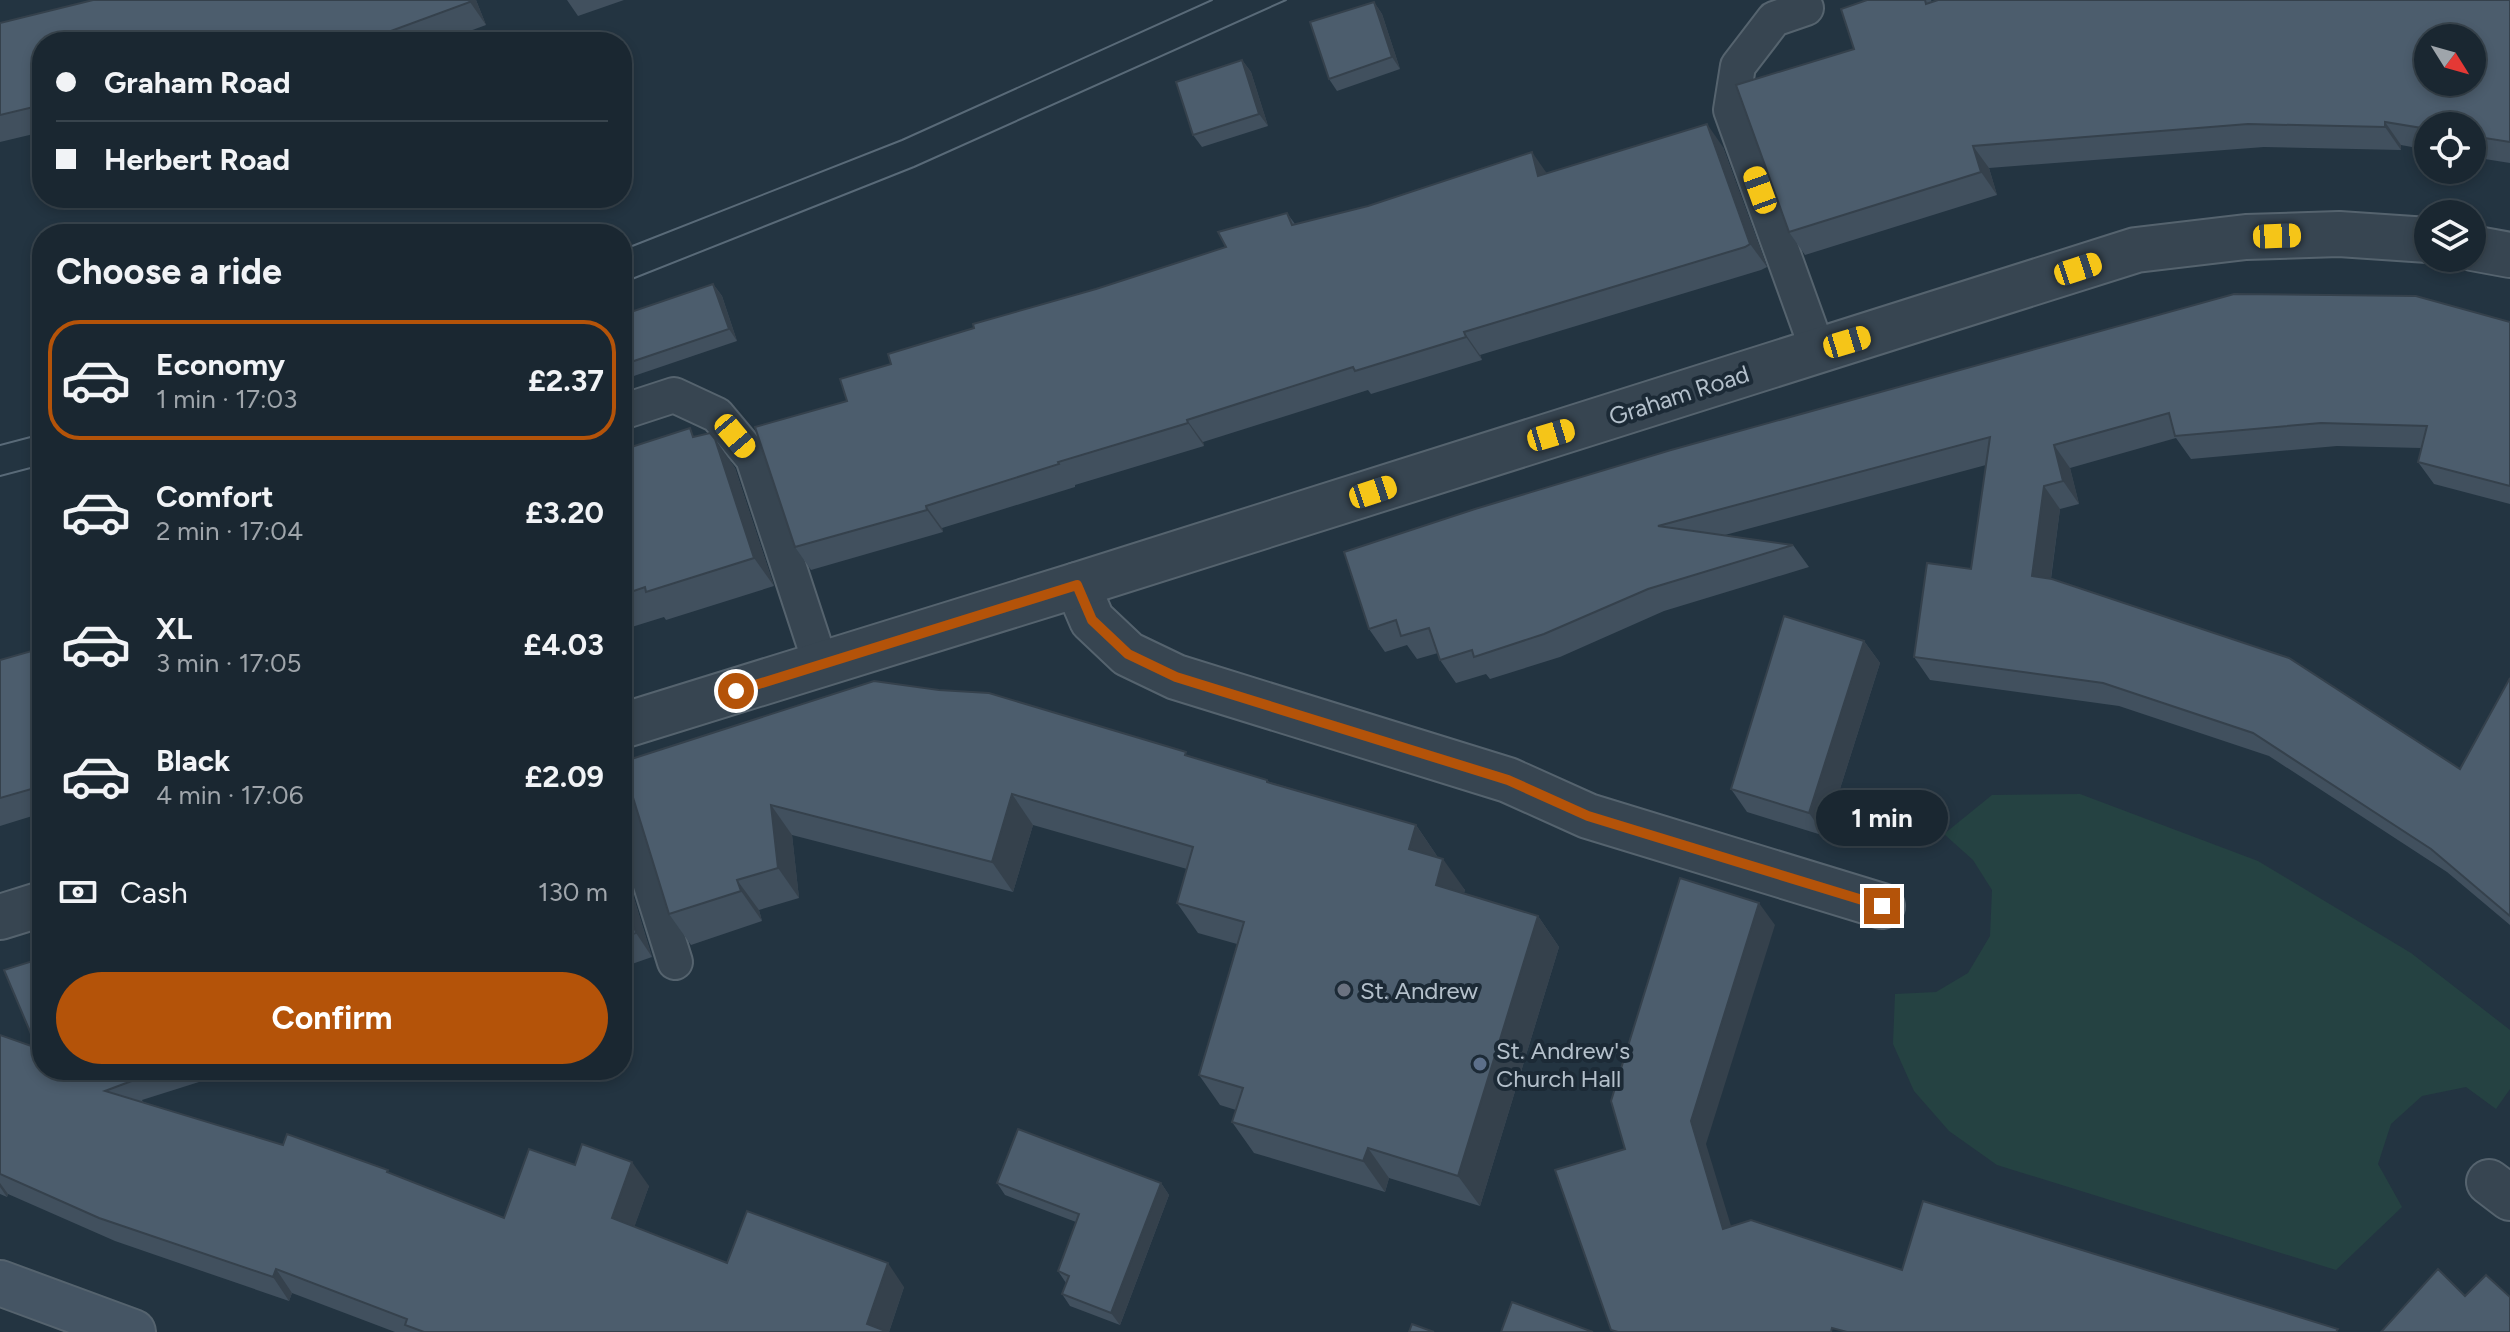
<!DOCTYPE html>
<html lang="en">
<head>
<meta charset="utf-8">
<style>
  :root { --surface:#1a2731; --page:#27333d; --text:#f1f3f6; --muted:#9fa5ab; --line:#38444d; --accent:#b45309 }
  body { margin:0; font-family:Figtree,sans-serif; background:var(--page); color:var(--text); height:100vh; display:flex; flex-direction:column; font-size:30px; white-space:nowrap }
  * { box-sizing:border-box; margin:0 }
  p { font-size:26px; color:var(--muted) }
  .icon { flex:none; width:44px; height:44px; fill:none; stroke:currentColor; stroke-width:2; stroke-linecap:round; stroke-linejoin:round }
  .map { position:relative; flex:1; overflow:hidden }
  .drawer { position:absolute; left:32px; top:224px; width:600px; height:856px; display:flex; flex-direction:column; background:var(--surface); border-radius:32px; box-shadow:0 4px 12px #0003,0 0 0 2px var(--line) }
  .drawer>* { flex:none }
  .banner { position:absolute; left:32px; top:32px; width:600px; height:176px; border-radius:32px; box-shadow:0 4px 12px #0003,0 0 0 2px var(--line); display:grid; align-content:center; height:176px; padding:0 24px; background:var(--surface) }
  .needle { width:52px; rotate:127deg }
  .fabs { position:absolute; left:2414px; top:24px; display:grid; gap:16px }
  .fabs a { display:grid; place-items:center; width:72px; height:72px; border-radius:50%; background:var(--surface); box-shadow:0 4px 12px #0003,0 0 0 2px var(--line); font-size:40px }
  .end { position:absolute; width:36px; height:36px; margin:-18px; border:10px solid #b45309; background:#fff; box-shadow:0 0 0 4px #fff }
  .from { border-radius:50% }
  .bubble { position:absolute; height:56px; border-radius:28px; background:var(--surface); box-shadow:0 4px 12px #0003,0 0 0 2px var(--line); font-size:26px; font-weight:700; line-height:56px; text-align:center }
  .car { position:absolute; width:24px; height:48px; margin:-24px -12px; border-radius:10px; box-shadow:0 0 6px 2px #0007; background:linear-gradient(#f5c518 24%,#345 0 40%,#f5c518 0 76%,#345 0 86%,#f5c518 0) }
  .banner b { display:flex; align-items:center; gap:28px; height:76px; font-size:30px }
  .banner b+b { border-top:2px solid var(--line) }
  .banner i { width:20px; height:20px; background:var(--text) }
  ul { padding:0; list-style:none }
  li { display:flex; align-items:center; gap:24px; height:120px; margin:0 16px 12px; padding:0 8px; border:4px solid transparent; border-radius:32px }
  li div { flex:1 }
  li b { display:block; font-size:30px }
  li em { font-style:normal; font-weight:700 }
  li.selected { border-color:var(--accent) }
  li>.icon { width:72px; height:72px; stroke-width:1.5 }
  h2 { padding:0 24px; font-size:36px; line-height:96px }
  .pay { display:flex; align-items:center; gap:20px; height:88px; padding:0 24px; font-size:30px }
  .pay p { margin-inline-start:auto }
  .primary-button { display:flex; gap:16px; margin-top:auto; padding:16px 24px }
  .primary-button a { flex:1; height:92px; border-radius:48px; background:var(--accent); color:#fff; font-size:32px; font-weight:700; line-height:92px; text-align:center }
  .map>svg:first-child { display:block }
  .green { fill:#254242 }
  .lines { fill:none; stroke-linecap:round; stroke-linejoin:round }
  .service-casing { stroke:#55636e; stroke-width:38 }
  .minor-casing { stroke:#55636e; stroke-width:48 }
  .secondary-casing { stroke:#55636e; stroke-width:48 }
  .service { stroke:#374551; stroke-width:34 }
  .minor { stroke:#374551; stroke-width:44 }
  .secondary { stroke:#455564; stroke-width:44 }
  .tram { stroke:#596a78; stroke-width:2 }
  .wall { fill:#41505e }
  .shaded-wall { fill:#35414c }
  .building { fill:#4c5d6d; stroke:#35414c; stroke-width:2; fill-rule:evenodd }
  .route { stroke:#b45309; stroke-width:10 }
  .worship-dot { fill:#6b7280; stroke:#1c2a36; stroke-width:3 }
  .service-dot { fill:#5c6f8a; stroke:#1c2a36; stroke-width:3 }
  .labels { text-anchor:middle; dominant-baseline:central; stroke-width:8; stroke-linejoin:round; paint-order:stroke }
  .street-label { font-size:24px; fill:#b4c0cb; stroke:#1c2a36 }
  .poi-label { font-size:24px; fill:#b4c0cb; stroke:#1c2a36; text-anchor:start }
</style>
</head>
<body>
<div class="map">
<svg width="2510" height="1332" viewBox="0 0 2510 1332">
  <rect width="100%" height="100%" fill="#233441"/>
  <path class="green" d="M2080,794L2258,861L2411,953L2510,1030V1089L2496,1109L2466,1087L2422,1096L2391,1124L2378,1164L2402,1207L2336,1270L1997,1165L1949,1131L1914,1091L1893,1044L1895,994L1936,992L1968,973L1990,936L1992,890L1973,860L1944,834L1992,795Z"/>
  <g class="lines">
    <g class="service-casing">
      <g id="service">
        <path d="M1806,8L1774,19L1738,66L1731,110L1818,351"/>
        <path d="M622,412L674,395L717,415L753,458L821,665"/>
        <path d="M622,792L675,962"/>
      </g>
    </g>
    <g class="minor-casing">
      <g id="minor">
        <path d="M2472,248L2510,255"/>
        <path d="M1077,585L1092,620L1128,654L1176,677L1508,780L1588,816L1882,906"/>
        <path d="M622,726L1077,585L2136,250L2246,237L2339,234L2428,240"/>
        <path d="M0,917L42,904"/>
        <path d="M2489,1182L2510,1198"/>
      </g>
    </g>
    <g class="secondary-casing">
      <path id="secondary" d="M0,1283L133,1332"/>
    </g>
    <use href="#service" class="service"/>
    <use href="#minor" class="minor"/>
    <use href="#secondary" class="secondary"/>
    <g class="tram">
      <path d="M622,250L902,140L1212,0"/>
      <path d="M622,283L914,167L1286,0"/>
      <path d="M0,445L42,434"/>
      <path d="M0,476L42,465"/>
    </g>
  </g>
  <g class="wall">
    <path d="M93,0H476L486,25L440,42H42V132L0,142V23Z"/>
    <path d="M567,0H624L578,16Z"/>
    <path d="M1867,0H1931L1932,2L2510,0V163L2472,157V126H2428V150L2401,145V150L2264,147L1989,168L1997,195L1805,255L1789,232L1854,49Z"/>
    <path d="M1374,2L1382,14L1400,69L1337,91L1329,79Z"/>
    <path d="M1242,60L1251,72L1268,126L1202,147L1193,135Z"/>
    <path d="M1723,147L1767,267L1761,270L1480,355L1482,360L1371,394L1368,390L1203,442L1204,446L1075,485V487L942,528L943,532L811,570L795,547L847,401L891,364L974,328L1226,247L1287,213L1295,224L1546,173Z"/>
    <path d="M713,284L722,296L737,341L622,380V315Z"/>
    <path d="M2510,322V504L2434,484L2418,462L2421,448L2337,446L2191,459L2176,438L2070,468L2079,504L2060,509L2051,579L2460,769L2510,678V925L2447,872L2269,756L2119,706L1930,680L1914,657L1971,569L1986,465L1725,535L1793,545L1809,567L1664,611L1560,657L1490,679L1486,674L1456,683L1440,660L1438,653L1417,659L1407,645L1385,652L1369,629L1344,552Z"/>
    <path d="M696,437L715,439L735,468L774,586L666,620L664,617L622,630V450Z"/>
    <path d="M1864,641L1880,663L1825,836L1747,812L1731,789Z"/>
    <path d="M42,648V813L0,826V660Z"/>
    <path d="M1188,756L1267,780L1269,782L1416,825L1437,856L1436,857L1465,890L1464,893L1538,916L1559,947L1480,1206L1389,1178L1385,1192L1254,1153L1232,1122L1236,1110L1220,1105L1199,1075L1237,944L1198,933L1177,903L1187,869L1033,825L1013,892L792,835L799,898L759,910L762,921L691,945L669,914L622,762Z"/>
    <path d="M622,859L652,957L629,965L622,956Z"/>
    <path d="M0,1035L37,1048L42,1070H237L142,1100L143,1102L283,1145L391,1174L504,1218L575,1165L649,1186L634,1227L727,1263L904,1287L889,1332H395L292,1293L289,1301L115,1241L8,1194L7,1197L0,1194Z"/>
    <path d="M997,1183H1161L1169,1195L1120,1325L1070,1306L1062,1294L1066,1283L1058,1271L1076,1222L1005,1195Z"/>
  </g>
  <g class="shaded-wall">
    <path d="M469,0H476L486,25L470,2Z"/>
    <path d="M1374,2L1382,14L1400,69L1392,57Z"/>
    <path d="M1242,60L1251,72L1268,126L1259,114Z"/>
    <path d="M2385,122L2401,145V150L2385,127Z"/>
    <path d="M1707,124L1723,147L1767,267L1750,244Z"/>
    <path d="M1973,146L1989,168L1997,195L1981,172Z"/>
    <path d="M1532,152L1548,175L1538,176Z"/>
    <path d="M713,284L722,296L737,341L729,329Z"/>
    <path d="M1464,332L1480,355L1482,360L1466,337Z"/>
    <path d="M1187,420L1203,442L1204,446L1188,423Z"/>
    <path d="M715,439L735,468L774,586L754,558Z"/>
    <path d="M2054,445L2070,468L2079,504L2063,481Z"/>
    <path d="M2044,486L2060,509L2048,599L2032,576Z"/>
    <path d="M926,506L942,528L943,532L927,510Z"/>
    <path d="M1864,641L1880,663L1825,836L1809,813Z"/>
    <path d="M1012,794L1033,825L1013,892L992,862Z"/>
    <path d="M771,805L792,835L799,898L778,868Z"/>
    <path d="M1416,825L1437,856L1431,880L1409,849Z"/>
    <path d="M622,859L652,957L636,933L622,889Z"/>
    <path d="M1443,859L1465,890L1457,915L1436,885Z"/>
    <path d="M737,880L759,910L762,921L741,891Z"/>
    <path d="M1759,903L1775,925L1706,1144L1739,1252L1723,1229L1691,1121Z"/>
    <path d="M1538,916L1559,947L1480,1206L1458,1176Z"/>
    <path d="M1368,1148L1389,1178L1385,1192L1363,1161Z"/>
    <path d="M632,1162L649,1186L629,1242L612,1218Z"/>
    <path d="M0,1183L8,1194L7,1197L0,1187Z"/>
    <path d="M1161,1183L1169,1195L1120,1325L1111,1313Z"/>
    <path d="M888,1263L904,1287L889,1332L867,1324Z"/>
    <path d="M276,1269L292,1293L289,1301L273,1277Z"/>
  </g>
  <g class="building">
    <path d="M93,0H469L470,2L361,42H42V105L0,115V23Z"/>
    <path d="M1867,0H1925L1926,4L1938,0H2510V142L2472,136V126H2428V129L2385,122V127L2248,124L1973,146L1981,172L1789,232L1736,85L1854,49L1841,9ZM2428,38H2472V82H2428Z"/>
    <path d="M1374,2L1392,57L1329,79L1310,22Z"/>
    <path d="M1242,60L1259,114L1193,135L1176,82Z"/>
    <path d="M1707,124L1750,244L1745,247L1464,332L1466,337L1355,371L1353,367L1187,420L1188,423L1058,462L1059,464L926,506L927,510L795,547L755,427L847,401L840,379L891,364L888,354L974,328L973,324L1096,289L1226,247L1218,232L1287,213L1292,225L1368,206L1532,152L1538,176Z"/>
    <path d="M713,284L729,329L622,365V315Z"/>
    <path d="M2234,294L2416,296L2510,322V486L2418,462L2427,426L2321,423L2175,436L2169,413L2054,445L2063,481L2044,486L2032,576L2052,579L2289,658L2460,769L2510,678V916L2431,849L2253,733L2103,683L1914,657L1927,563L1971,569L1990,437L1658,526L1793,545L1648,589L1544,634L1474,657L1472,650L1440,660L1429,628L1401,636L1396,620L1369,629L1344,552L1475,509L1671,450Z"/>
    <path d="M690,428L693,437L710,433L715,439L754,558L646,592L645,587L622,595V450Z"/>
    <path d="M1784,616L1864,641L1809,813L1731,789Z"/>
    <path d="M42,648V786L0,798V660Z"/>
    <path d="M874,681L939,690L989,693L1186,752L1185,755L1267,780V782L1416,825L1409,849L1443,859L1436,885L1538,916L1458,1176L1368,1148L1363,1161L1232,1122L1243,1088L1199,1075L1244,922L1177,903L1193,847L1012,794L992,862L771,805L778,868L737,880L741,891L669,914L622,762Z"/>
    <path d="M1680,878L1759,903L1691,1121L1723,1229L1751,1220L1902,1270L1923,1201L2338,1329L2336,1332H1847L1832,1328L1831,1332H1618L1611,1330L1555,1170L1625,1149L1611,1101Z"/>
    <path d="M622,889L636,933L622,938Z"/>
    <path d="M42,958V1070H146L120,1079L129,1082L105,1091L283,1145L287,1134L388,1170L387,1172L504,1218L529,1149L575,1165L582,1144L632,1162L612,1218L727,1263L747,1211L888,1263L867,1324L888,1332H424L405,1325L407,1319L276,1269L273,1277L99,1218L0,1174V1035L37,1048L4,970Z"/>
    <path d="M1018,1129L1161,1183L1111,1313L1062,1294L1069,1276L1058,1271L1079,1214L997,1183Z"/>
    <path d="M2438,1269L2465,1296L2486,1275L2510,1297V1332H2381Z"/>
    <path d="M1512,1302L1593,1332H1501Z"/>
    <path d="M1412,1324L1434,1332H1409Z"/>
  </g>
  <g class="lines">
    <path class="route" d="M736,691L1077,585L1092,620L1128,654L1176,677L1508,780L1588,816L1882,906"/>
  </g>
  <circle class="worship-dot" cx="1344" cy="990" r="8"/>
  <circle class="service-dot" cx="1480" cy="1064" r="8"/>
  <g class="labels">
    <g class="street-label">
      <text transform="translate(1679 395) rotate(-18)">Graham Road</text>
    </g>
    <g class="poi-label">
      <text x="1360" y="990">St. Andrew</text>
      <text x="1496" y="1050">St. Andrew's<tspan x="1496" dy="28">Church Hall</tspan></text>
    </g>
  </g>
</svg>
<div class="fabs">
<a><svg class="needle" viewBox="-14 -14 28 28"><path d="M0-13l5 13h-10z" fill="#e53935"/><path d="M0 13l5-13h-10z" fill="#9fa5ab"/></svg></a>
<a><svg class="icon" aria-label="locate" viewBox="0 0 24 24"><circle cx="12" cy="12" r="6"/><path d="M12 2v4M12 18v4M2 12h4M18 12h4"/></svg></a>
<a><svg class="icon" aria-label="layers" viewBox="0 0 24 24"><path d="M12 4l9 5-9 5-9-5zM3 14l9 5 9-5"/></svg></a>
</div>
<i class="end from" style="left:736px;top:691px"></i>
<i class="end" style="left:1882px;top:906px"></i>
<div class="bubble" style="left:1816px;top:790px;width:132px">1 min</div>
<i class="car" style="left:1760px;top:190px;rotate:340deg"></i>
<i class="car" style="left:2277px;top:236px;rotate:88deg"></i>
<i class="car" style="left:2078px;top:269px;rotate:72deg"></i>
<i class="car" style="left:1847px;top:342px;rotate:73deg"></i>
<i class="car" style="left:1551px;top:435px;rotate:73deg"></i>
<i class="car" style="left:735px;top:436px;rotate:140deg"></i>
<i class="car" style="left:1373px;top:492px;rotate:72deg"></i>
<div class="banner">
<b><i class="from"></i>Graham Road</b>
<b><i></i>Herbert Road</b>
</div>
<section class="drawer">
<h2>Choose a ride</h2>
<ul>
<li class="selected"><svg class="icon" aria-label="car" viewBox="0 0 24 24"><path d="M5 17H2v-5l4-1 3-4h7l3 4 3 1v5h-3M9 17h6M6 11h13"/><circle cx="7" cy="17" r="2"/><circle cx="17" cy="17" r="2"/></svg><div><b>Economy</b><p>1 min · 17:03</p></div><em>£2.37</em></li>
<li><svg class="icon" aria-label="car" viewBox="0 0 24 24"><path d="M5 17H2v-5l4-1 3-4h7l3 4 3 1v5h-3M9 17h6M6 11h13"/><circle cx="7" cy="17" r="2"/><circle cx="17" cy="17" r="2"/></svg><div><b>Comfort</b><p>2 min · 17:04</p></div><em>£3.20</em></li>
<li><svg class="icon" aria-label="car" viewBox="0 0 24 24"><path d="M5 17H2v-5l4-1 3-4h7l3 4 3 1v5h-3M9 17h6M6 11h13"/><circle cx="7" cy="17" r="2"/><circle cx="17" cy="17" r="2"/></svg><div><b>XL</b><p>3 min · 17:05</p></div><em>£4.03</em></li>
<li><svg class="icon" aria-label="car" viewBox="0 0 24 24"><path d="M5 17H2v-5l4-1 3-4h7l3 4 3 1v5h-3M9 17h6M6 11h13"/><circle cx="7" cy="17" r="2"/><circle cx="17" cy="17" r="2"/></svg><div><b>Black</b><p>4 min · 17:06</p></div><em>£2.09</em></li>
</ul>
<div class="pay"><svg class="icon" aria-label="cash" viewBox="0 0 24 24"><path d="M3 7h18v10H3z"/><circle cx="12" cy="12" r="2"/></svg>Cash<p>130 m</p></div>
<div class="primary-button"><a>Confirm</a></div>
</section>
</div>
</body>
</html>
